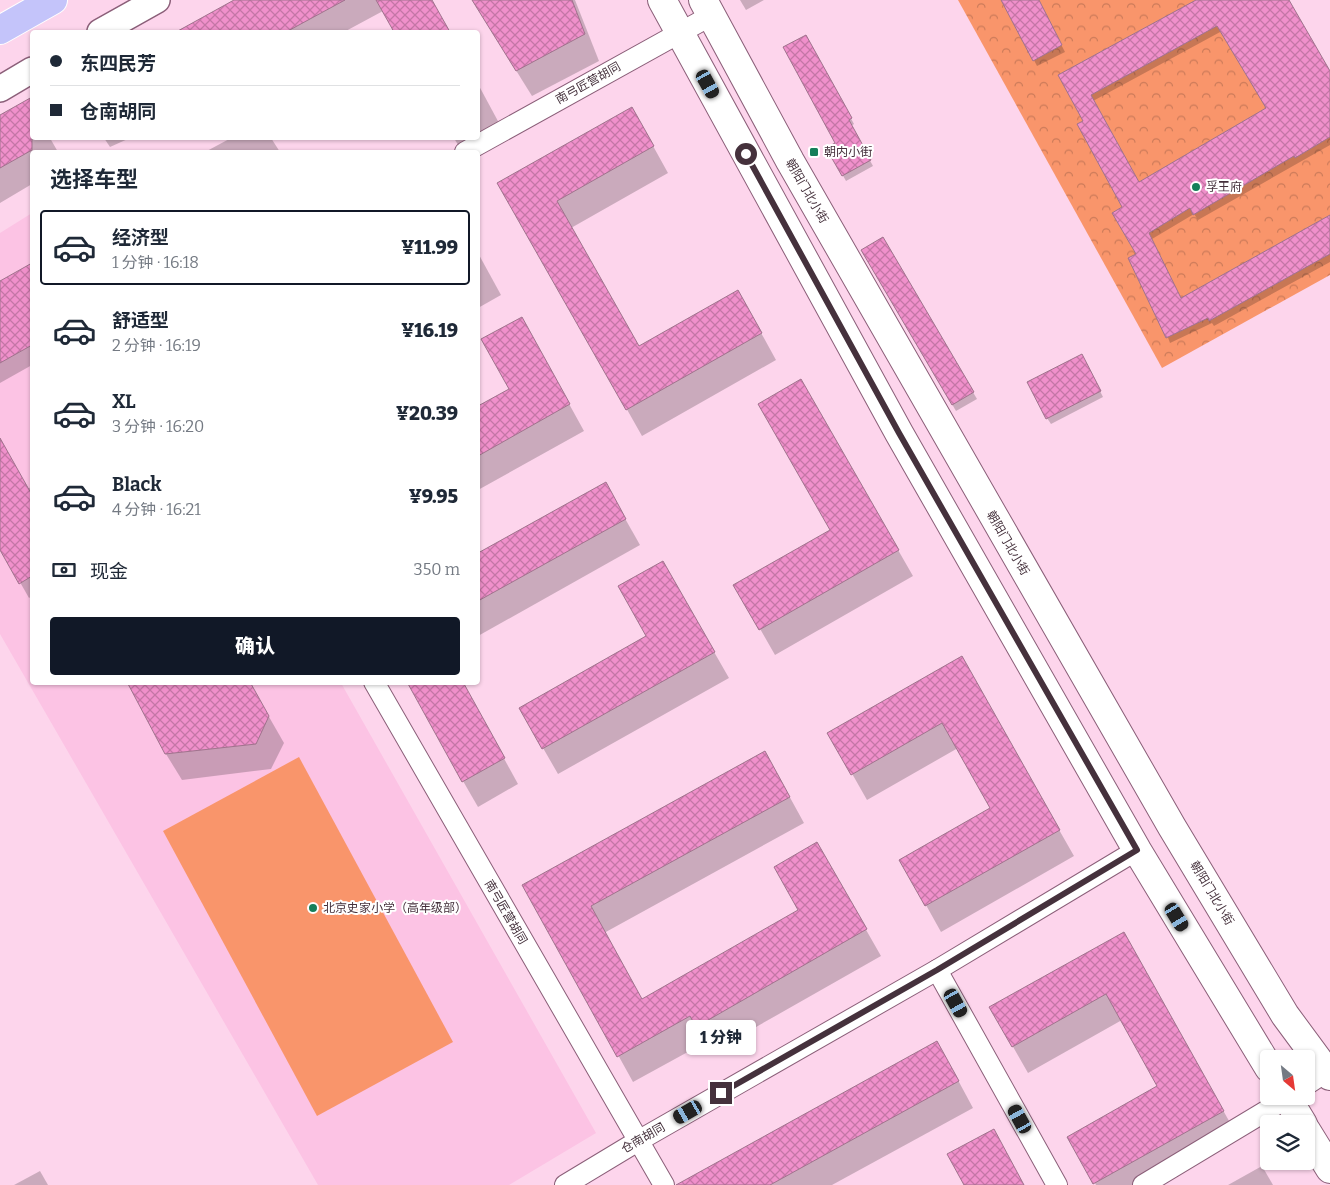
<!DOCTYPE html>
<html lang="zh">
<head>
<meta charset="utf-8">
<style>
  :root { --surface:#fff; --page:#f2f2f3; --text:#1f2937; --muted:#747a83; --line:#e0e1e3; --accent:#111827 }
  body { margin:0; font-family:Bitter,"Noto Sans SC",serif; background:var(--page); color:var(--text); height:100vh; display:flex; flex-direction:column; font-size:19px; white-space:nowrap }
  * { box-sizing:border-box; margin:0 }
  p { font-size:16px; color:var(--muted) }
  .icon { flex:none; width:28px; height:28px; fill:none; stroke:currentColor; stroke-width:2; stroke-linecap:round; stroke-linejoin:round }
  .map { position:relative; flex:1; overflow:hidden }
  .sheet { position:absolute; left:30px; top:150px; width:450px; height:535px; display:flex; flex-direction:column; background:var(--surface); border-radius:5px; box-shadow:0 1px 4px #0004 }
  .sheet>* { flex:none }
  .top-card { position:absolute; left:30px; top:30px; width:450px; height:110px; border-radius:5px; box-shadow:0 1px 4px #0004; display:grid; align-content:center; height:110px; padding:0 20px; background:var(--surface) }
  .needle { width:32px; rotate:151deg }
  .tools { position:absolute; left:1260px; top:1050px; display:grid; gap:10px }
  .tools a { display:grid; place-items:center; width:55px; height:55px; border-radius:5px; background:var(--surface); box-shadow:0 1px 4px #0004; font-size:25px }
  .end { position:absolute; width:22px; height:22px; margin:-11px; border:6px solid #45313c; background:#fff; box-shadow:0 0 0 2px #fff }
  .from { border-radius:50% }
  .bubble { position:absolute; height:35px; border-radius:5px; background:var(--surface); box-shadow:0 1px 4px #0004; font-size:16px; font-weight:800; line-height:35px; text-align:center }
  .car { position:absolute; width:15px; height:30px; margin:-15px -8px; border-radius:6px; box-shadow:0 0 4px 1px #0007; background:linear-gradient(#222 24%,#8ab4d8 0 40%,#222 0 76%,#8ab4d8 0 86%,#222 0) }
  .top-card b { display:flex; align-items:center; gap:18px; height:48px; font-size:19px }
  .top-card b+b { border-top:1px solid var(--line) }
  .top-card i { width:12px; height:12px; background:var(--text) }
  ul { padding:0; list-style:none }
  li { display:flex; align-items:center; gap:15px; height:75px; margin:0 10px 8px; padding:0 10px; border:2px solid transparent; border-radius:5px }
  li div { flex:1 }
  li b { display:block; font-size:19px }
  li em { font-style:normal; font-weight:800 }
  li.active { border-color:var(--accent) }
  li>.icon { width:45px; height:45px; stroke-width:1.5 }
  h2 { padding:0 20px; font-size:22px; line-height:60px }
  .pay { display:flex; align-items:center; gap:12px; height:55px; padding:0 20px; font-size:19px }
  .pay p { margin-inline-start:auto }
  .action { display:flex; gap:10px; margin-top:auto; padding:10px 20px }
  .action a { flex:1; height:58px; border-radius:5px; background:var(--accent); color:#fff; font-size:20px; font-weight:800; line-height:58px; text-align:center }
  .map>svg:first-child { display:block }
  .built { fill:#fcc3e4 }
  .park { fill:url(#park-crowns) }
  .pitch { fill:#f9956b }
  .shadow { fill:#0003; fill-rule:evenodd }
  .building { fill:url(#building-cross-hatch); stroke:#a0738d; fill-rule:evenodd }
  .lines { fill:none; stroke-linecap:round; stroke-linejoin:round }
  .minor-casing { stroke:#8b5f79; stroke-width:22 }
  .tertiary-casing { stroke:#8b5f79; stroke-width:28 }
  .secondary-casing { stroke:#8b5f79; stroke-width:30 }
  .primary-casing { stroke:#fff; stroke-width:30 }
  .minor { stroke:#fff; stroke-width:20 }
  .tertiary { stroke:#fff; stroke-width:25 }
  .secondary { stroke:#fff; stroke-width:28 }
  .primary { stroke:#c4c4fa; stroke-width:28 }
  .route { stroke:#45313c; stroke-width:6 }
  .poi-dot { fill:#157f5a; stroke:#fff; stroke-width:2 }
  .labels { text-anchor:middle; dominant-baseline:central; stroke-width:4; stroke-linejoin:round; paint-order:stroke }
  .street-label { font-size:12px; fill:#45313c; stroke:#fff }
  .poi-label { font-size:12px; fill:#45313c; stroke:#fff; text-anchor:start }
</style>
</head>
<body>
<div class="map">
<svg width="1330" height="1185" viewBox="0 0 1330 1185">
  <defs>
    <pattern id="park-crowns" width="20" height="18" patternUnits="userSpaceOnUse" patternTransform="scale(1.25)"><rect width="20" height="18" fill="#f9956b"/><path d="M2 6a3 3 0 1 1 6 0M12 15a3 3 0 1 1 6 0" fill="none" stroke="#cb7a59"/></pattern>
    <pattern id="building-cross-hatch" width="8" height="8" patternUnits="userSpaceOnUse" patternTransform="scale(1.25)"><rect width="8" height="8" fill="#f090cb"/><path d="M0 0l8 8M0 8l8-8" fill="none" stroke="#c476a6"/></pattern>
  </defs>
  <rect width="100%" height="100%" fill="#fdd5ec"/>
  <path class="built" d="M32,213V682L341,683L596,1133L509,1185H318L0,634V233Z"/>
  <path class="park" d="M958,0H1275L1330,98V275L1162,368Z"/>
  <path class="pitch" d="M299,757L453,1042L317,1116L163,831Z"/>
  <g class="shadow">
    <path d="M237,0H431L449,32H395L383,11L344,32H178Z"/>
    <path d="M472,0H575L599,61L532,96Z"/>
    <path d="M740,0H764L746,10Z"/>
    <path d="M1003,0H1038L1065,52L1037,66Z"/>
    <path d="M1199,0H1288L1330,74V145L1198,220L1194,214L1152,239L1181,299L1330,216V262L1214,326L1212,323L1170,343L1138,255L1124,207L1084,121L1060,76ZM1222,31L1267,109L1139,184L1093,101Z"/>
    <path d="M806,36L854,124L851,126L873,166L846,181L828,149L837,144Z"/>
    <path d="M478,84L499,123L478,135Z"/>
    <path d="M28,100L32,108V138H50L58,152H32V184L0,203V117Z"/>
    <path d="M632,108L668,173L571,228L639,347L738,291L776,360L642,436L499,183Z"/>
    <path d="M104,138H130L110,147Z"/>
    <path d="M231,138H271L280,152H205Z"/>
    <path d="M454,138H473L458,145Z"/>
    <path d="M883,239L977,399L956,411L863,250Z"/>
    <path d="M478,253L501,295L478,308Z"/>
    <path d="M32,264V365L0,383V282Z"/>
    <path d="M536,344L584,431L478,490V407L511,389Z"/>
    <path d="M1085,361L1103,397L1051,424L1047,418Z"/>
    <path d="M801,381L913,576L775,655L735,585L832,530Z"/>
    <path d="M0,440L28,489L32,486V596L29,598L0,547Z"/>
    <path d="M605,483L640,545L478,636V554Z"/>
    <path d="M663,563L729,678L558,774L520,708L647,636Z"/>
    <path d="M961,658L1074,856L941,932L901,860L992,808L958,748L867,800L829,733Z"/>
    <path d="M249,682L284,743L271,769L182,780L166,754Z"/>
    <path d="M462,682L518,784L478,807L463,781Z"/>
    <path d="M765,752L804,823L604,933L642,1000L800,910L817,844L881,956L712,1052L706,1042L633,1082L524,885Z"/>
    <path d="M1139,960L1238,1137L1152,1185H1096L1069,1137L1159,1087L1122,1020L1028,1073L991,1008Z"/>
    <path d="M952,1069L973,1108L832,1185H704Z"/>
    <path d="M1262,1166L1273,1185H1228Z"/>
    <path d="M40,1171L48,1185H14Z"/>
  </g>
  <g class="building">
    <path d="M234,0H345L286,32H176Z"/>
    <path d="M376,0H432L450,32H394Z"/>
    <path d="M472,0H572L585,34L516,71Z"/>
    <path d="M1001,0H1039L1062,45L1033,61Z"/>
    <path d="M1196,0H1289L1330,71V137L1295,158L1294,156L1193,215L1190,208L1149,233L1181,298L1330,215V254L1209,321L1208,318L1166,338L1128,258L1136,254L1112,213L1122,207L1077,124L1083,121L1058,75ZM1217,26L1266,108L1139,182L1091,95Z"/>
    <path d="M806,35L852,118L849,120L871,160L842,176L826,148L835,143L783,47Z"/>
    <path d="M32,97V150L0,168V115Z"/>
    <path d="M632,107L654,146L557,201L639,346L738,290L762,333L626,410L497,183Z"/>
    <path d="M883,237L974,392L952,405L861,250Z"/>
    <path d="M32,263V345L0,363V281Z"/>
    <path d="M522,317L570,404L478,456V406L509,389L481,339Z"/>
    <path d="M1082,354L1101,391L1046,419L1027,382Z"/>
    <path d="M801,379L899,550L759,630L733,585L830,530L758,404Z"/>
    <path d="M0,438L32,495V576L19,584L0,550Z"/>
    <path d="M606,482L626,519L478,601V553Z"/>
    <path d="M663,561L715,652L542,749L519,708L646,636L618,586Z"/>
    <path d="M962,656L1060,830L925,906L899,860L990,808L942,723L851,775L827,733Z"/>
    <path d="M127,682H250L269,716L256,744L165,754Z"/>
    <path d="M407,682H463L505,758L462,782Z"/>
    <path d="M765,751L790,797L591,906L642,999L798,910L774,867L817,842L867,929L696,1027L690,1016L617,1057L522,885Z"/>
    <path d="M1124,932L1224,1111L1093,1184L1067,1137L1157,1086L1106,994L1012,1047L989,1007Z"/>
    <path d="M937,1041L959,1081L770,1185H676Z"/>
    <path d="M994,1129L1024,1185H964L947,1154Z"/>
  </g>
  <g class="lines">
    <g class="minor-casing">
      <g id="minor">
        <path d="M465,152L712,15"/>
        <path d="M374,682L664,1185"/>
        <path d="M937,970L1057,1185"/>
        <path d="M1306,1085L1326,1072"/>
        <path d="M565,1185L638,1141L937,970L1137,850"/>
        <path d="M1143,1185L1291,1096"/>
      </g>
    </g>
    <g class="tertiary-casing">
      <g id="tertiary">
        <path d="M100,32L157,0"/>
        <path d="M0,89L32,70"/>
      </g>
    </g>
    <g class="secondary-casing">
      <g id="secondary">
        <path d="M662,0L899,433L1137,850L1269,1068"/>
        <path d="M703,0L790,161L1172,827L1285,1015L1330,1076"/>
        <path d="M1286,1096L1303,1124"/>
        <path d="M1306,1130L1330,1169"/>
      </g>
    </g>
    <g class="primary-casing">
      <path id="primary" d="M0,30L53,0"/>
    </g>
    <use href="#minor" class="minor"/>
    <use href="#tertiary" class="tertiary"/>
    <use href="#secondary" class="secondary"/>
    <use href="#primary" class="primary"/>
  </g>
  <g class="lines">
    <path class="route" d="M721,1093L937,970L1137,850L899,433L746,154"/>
  </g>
  <g class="poi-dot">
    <rect x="809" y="147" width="10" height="10" rx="2.5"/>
    <circle cx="1196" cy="187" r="5"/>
    <circle cx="313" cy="908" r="5"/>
  </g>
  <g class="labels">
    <g class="street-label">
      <text transform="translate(588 83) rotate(-29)">南弓匠营胡同</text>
      <text transform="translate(807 191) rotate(60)">朝阳门北小街</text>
      <text transform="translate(1008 543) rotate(60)">朝阳门北小街</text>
      <text transform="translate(1212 893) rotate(59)">朝阳门北小街</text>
      <text transform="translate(506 912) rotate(60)">南弓匠营胡同</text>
      <text transform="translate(643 1138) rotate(-30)">仓南胡同</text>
    </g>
    <g class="poi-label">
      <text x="824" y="152">朝内小街</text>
      <text x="1206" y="187">孚王府</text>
      <text x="323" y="908">北京史家小学（高年级部）</text>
    </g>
  </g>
</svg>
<div class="tools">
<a><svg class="needle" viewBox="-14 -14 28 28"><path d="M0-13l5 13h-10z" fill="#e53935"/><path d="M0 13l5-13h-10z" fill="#747a83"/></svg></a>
<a><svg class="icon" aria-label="layers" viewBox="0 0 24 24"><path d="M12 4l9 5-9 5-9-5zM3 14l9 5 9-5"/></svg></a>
</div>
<i class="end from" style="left:746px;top:154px"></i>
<i class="end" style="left:721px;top:1093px"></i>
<div class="bubble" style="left:686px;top:1020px;width:70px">1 分钟</div>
<i class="car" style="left:708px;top:84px;rotate:151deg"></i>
<i class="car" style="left:1177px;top:917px;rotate:149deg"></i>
<i class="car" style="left:956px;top:1003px;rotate:151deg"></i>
<i class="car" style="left:688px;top:1112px;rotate:240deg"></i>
<i class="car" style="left:1020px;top:1119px;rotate:331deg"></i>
<div class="top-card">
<b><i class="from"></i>东四民芳</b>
<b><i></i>仓南胡同</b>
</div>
<section class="sheet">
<h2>选择车型</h2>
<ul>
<li class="active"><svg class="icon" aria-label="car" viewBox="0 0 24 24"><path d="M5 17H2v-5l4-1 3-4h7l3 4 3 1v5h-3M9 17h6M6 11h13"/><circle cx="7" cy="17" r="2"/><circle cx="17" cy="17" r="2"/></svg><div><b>经济型</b><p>1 分钟 · 16:18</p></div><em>¥11.99</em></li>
<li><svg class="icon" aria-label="car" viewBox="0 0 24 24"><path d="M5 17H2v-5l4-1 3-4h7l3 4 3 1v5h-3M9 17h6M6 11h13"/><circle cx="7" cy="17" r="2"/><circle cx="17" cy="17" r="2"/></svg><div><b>舒适型</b><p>2 分钟 · 16:19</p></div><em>¥16.19</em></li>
<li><svg class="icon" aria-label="car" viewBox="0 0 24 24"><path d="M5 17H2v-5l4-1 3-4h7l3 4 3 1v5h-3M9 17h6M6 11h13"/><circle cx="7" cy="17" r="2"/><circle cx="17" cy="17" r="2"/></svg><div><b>XL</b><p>3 分钟 · 16:20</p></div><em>¥20.39</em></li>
<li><svg class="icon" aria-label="car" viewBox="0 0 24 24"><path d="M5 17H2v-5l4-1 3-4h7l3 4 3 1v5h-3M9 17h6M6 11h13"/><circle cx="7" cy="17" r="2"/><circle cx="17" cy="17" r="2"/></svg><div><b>Black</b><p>4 分钟 · 16:21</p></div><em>¥9.95</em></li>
</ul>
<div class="pay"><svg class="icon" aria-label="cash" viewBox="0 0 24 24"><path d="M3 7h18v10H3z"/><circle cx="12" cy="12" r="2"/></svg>现金<p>350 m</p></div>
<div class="action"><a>确认</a></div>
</section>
</div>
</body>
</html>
